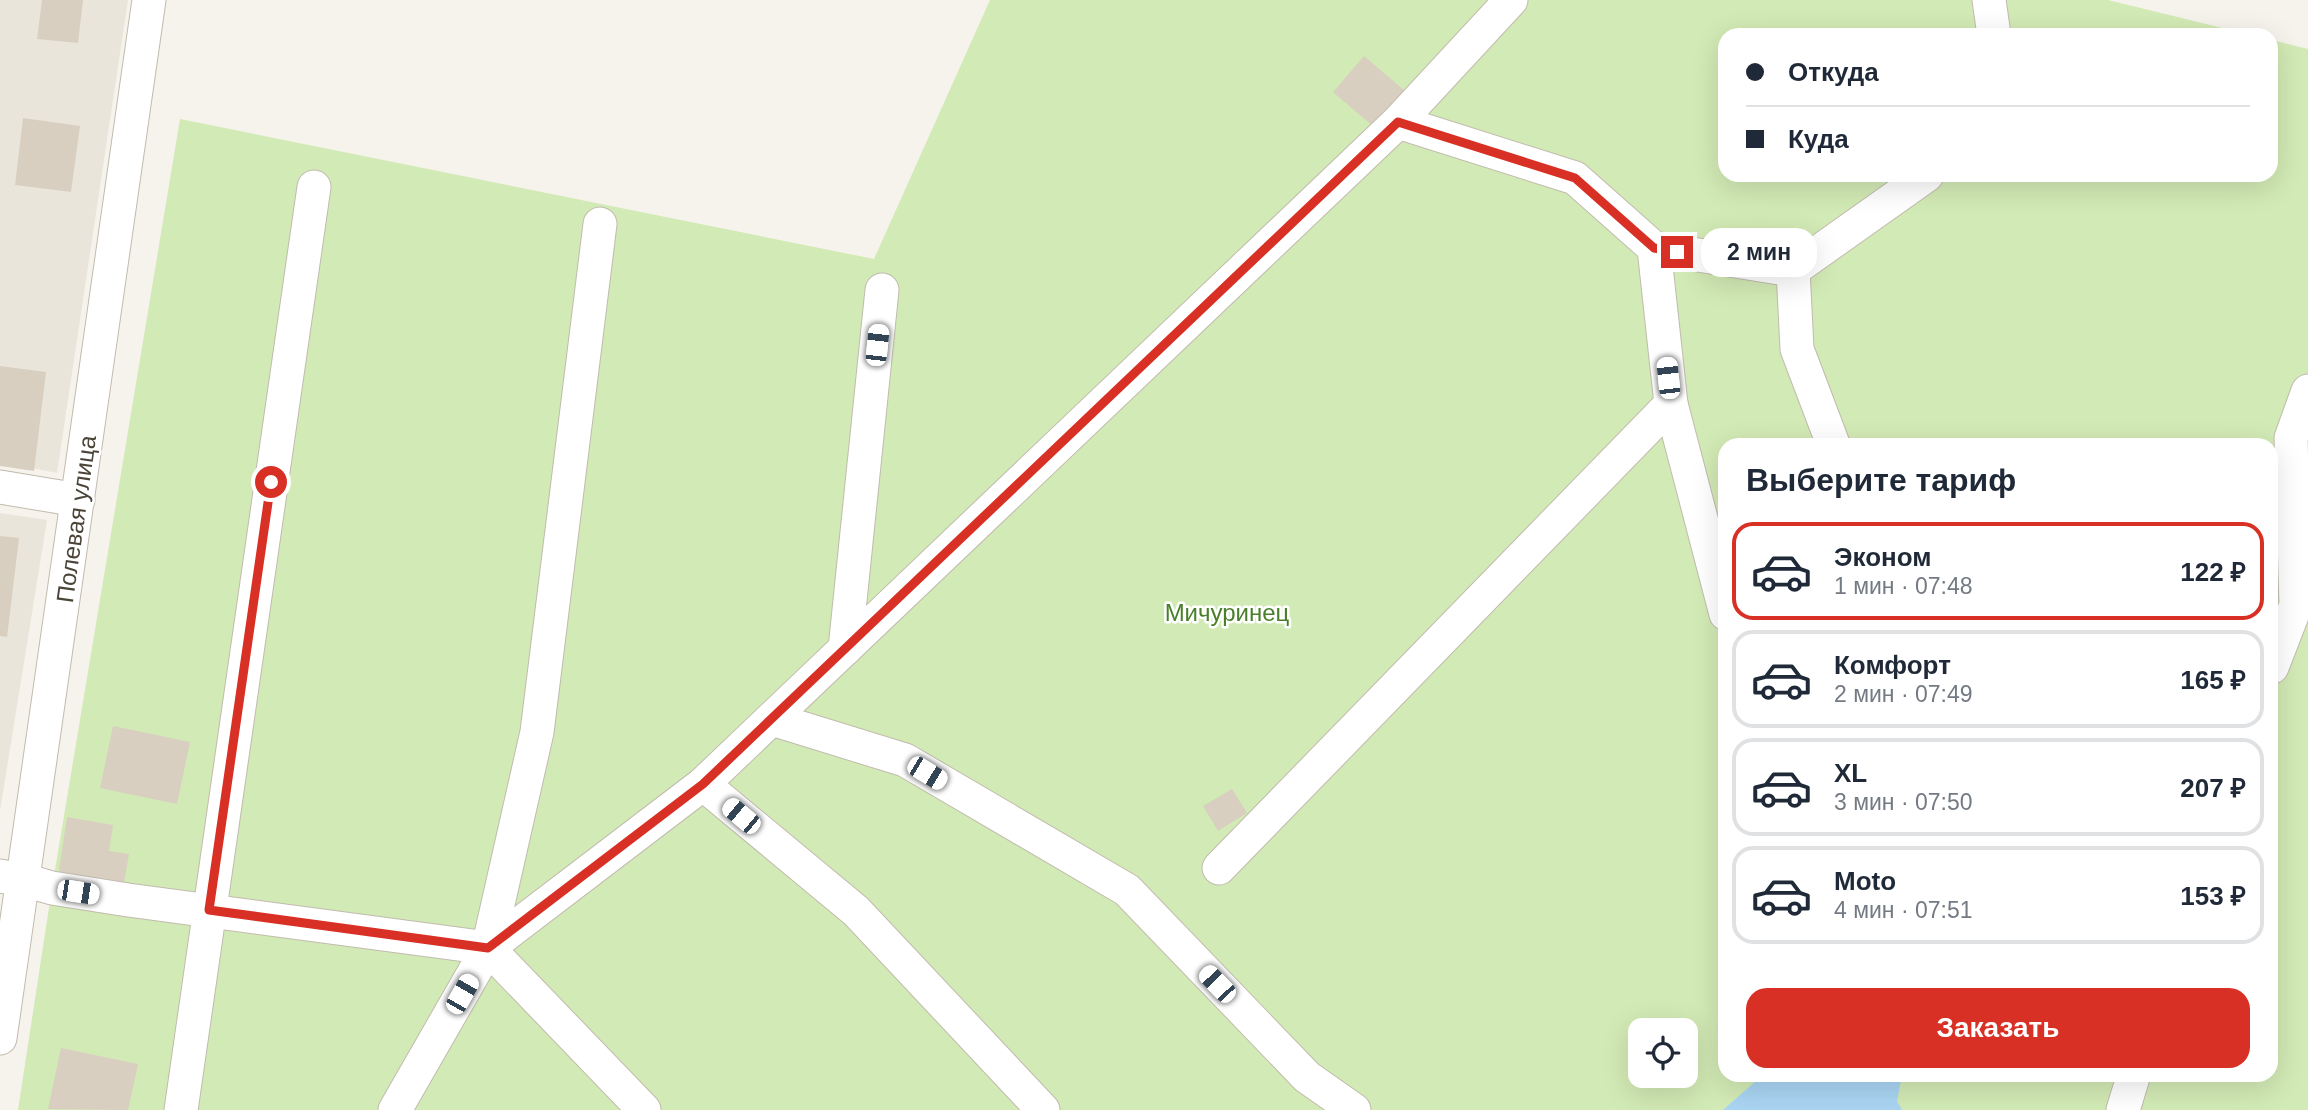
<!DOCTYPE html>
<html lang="ru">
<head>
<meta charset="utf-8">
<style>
  :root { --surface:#fff; --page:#f6f6f7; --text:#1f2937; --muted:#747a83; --line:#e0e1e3; --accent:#d93025 }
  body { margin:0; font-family:Arial,sans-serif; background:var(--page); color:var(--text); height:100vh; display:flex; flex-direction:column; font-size:26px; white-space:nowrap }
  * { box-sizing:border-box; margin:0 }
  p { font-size:23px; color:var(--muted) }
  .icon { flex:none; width:38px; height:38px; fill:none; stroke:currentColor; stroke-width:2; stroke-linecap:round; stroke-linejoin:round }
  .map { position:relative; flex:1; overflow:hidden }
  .side { position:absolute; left:1718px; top:438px; width:560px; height:644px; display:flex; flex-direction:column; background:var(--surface); border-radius:21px; box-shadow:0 7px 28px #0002 }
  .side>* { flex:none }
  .hud { position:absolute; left:1718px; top:28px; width:560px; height:154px; border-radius:21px; box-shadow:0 7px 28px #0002; display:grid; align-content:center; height:154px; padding:0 28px; background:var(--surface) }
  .fabs { position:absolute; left:1628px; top:1018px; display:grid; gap:14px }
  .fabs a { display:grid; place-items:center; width:70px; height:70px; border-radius:14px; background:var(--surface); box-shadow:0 7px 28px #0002; font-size:35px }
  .end { position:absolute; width:32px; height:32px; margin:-16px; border:9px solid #d93025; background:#fff; box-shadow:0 0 0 4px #fff }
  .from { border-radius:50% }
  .bubble { position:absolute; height:49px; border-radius:21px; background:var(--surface); box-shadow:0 7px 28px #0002; font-size:23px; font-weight:600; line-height:49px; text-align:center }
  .car { position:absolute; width:21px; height:42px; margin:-21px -10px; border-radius:9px; box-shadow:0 0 5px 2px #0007; background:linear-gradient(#fff 24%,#345 0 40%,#fff 0 76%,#345 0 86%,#fff 0) }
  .hud b { display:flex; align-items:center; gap:24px; height:66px; font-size:26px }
  .hud b+b { border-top:2px solid var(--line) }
  .hud i { width:18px; height:18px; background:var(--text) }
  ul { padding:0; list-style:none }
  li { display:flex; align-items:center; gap:21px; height:98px; margin:0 14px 10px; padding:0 14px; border:4px solid var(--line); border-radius:21px }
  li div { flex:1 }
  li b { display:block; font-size:26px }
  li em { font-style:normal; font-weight:600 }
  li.active { border-color:var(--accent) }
  li>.icon { width:63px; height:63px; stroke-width:1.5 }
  h2 { padding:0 28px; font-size:32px; line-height:84px }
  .action { display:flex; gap:14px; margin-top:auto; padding:14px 28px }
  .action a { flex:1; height:80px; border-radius:21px; background:var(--accent); color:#fff; font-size:28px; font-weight:600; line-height:80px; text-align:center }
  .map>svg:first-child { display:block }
  .residential { fill:#eae5da }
  .green { fill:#d2eab5; fill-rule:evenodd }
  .water { fill:#a9d4f2 }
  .building { fill:#d8cfc1 }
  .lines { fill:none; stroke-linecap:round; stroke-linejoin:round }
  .minor-casing { stroke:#c2bbae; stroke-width:35 }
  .minor { stroke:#fff; stroke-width:33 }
  .route { stroke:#d93025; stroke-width:9 }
  .labels { text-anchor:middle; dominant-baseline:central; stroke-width:5; stroke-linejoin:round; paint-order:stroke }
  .street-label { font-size:24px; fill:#4b4439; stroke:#fff }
  .park-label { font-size:24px; fill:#4a7f2a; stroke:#fff }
</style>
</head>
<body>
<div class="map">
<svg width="2308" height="1110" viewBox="0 0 2308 1110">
  <rect width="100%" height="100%" fill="#f6f3ec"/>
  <g class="residential">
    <path d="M0,0H128L57,473L0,462Z"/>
    <path d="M0,513L47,520L0,811Z"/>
  </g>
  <path class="green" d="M990,0H2108L2251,35H1726V175H2272V40L2308,49V1110H18L52,888L180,119L874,259ZM1726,444H2272V1074H1726ZM1640,1031H1685V1076H1640Z"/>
  <path class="water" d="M1760,1075H1902L1897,1101L1902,1110H1723L1757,1080Z"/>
  <g class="building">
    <path d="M42,0H83L78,43L37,39Z"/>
    <path d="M1364,56L1405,91L1374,127L1333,92Z"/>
    <path d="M23,118L80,126L71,192L15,185Z"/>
    <path d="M0,366L46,372L34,471L0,466Z"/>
    <path d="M0,536L19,538L7,637L0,636Z"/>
    <path d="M113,726L190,742L177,804L100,788Z"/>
    <path d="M1232,789L1247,813L1218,831L1203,806Z"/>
    <path d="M67,817L113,825L109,851L129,854L122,894L57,883Z"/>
    <path d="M61,1048L138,1064L128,1110L48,1109Z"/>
  </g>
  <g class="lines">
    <g class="minor-casing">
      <g id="minor">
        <path d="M1989,0L1994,35"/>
        <path d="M1398,122L1575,178L1654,248L1793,270L1927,175"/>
        <path d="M1793,270L1797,349L1833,444"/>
        <path d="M1671,404L1726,614"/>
        <path d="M0,487L78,500"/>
        <path d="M845,649L882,290"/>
        <path d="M2272,667L2296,605L2291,438L2308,391"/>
        <path d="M772,719L905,760L1127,890L1307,1077L1354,1110"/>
        <path d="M703,784L856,911L1043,1110"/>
        <path d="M1219,868L1671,404L1654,248"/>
        <path d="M0,876L24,880L52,888L128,900L488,948L644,1110"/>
        <path d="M488,948L537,732L600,224"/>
        <path d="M0,1038L149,0"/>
        <path d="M181,1110L314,187"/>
        <path d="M395,1110L488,948L703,784L1398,122L1511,0"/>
        <path d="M2123,1110L2134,1074"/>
      </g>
    </g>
    <use href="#minor" class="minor"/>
  </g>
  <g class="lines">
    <path class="route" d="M271,482L209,910L488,948L703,784L1398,122L1575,178L1654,248L1677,252"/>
  </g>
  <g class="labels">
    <g class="street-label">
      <text transform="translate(76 519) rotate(-82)">Полевая улица</text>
    </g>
    <g class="park-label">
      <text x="1227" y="612">Мичуринец</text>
    </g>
  </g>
</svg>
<div class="fabs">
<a><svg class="icon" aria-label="locate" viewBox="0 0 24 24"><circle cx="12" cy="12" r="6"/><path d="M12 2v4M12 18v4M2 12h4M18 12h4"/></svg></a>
</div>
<i class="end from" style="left:271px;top:482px"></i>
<i class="end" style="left:1677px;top:252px"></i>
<div class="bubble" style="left:1701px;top:228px;width:116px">2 мин</div>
<i class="car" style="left:877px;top:345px;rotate:6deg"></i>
<i class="car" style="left:1668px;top:378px;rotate:354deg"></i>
<i class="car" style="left:927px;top:773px;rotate:121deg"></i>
<i class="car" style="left:741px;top:816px;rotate:310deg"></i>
<i class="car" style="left:78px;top:892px;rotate:99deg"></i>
<i class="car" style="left:1217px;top:984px;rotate:316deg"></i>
<i class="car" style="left:462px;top:994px;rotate:30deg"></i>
<div class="hud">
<b><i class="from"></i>Откуда</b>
<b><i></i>Куда</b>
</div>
<section class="side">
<h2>Выберите тариф</h2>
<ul>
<li class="active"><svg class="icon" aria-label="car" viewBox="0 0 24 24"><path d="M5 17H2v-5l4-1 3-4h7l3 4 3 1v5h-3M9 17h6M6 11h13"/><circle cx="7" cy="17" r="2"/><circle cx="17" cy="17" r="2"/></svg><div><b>Эконом</b><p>1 мин · 07:48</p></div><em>122 ₽</em></li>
<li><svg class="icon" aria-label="car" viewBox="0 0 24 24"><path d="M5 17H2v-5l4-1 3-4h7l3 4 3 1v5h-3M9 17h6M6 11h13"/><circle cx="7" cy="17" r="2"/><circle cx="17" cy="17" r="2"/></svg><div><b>Комфорт</b><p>2 мин · 07:49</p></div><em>165 ₽</em></li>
<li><svg class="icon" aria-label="car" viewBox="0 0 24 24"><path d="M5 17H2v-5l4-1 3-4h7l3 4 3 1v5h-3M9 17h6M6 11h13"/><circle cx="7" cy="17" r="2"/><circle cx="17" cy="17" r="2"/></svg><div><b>XL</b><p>3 мин · 07:50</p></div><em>207 ₽</em></li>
<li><svg class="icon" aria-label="car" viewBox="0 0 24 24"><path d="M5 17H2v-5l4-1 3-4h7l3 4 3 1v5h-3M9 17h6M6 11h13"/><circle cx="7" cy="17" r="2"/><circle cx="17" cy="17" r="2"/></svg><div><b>Moto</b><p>4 мин · 07:51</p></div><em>153 ₽</em></li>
</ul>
<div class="action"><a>Заказать</a></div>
</section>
</div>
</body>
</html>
